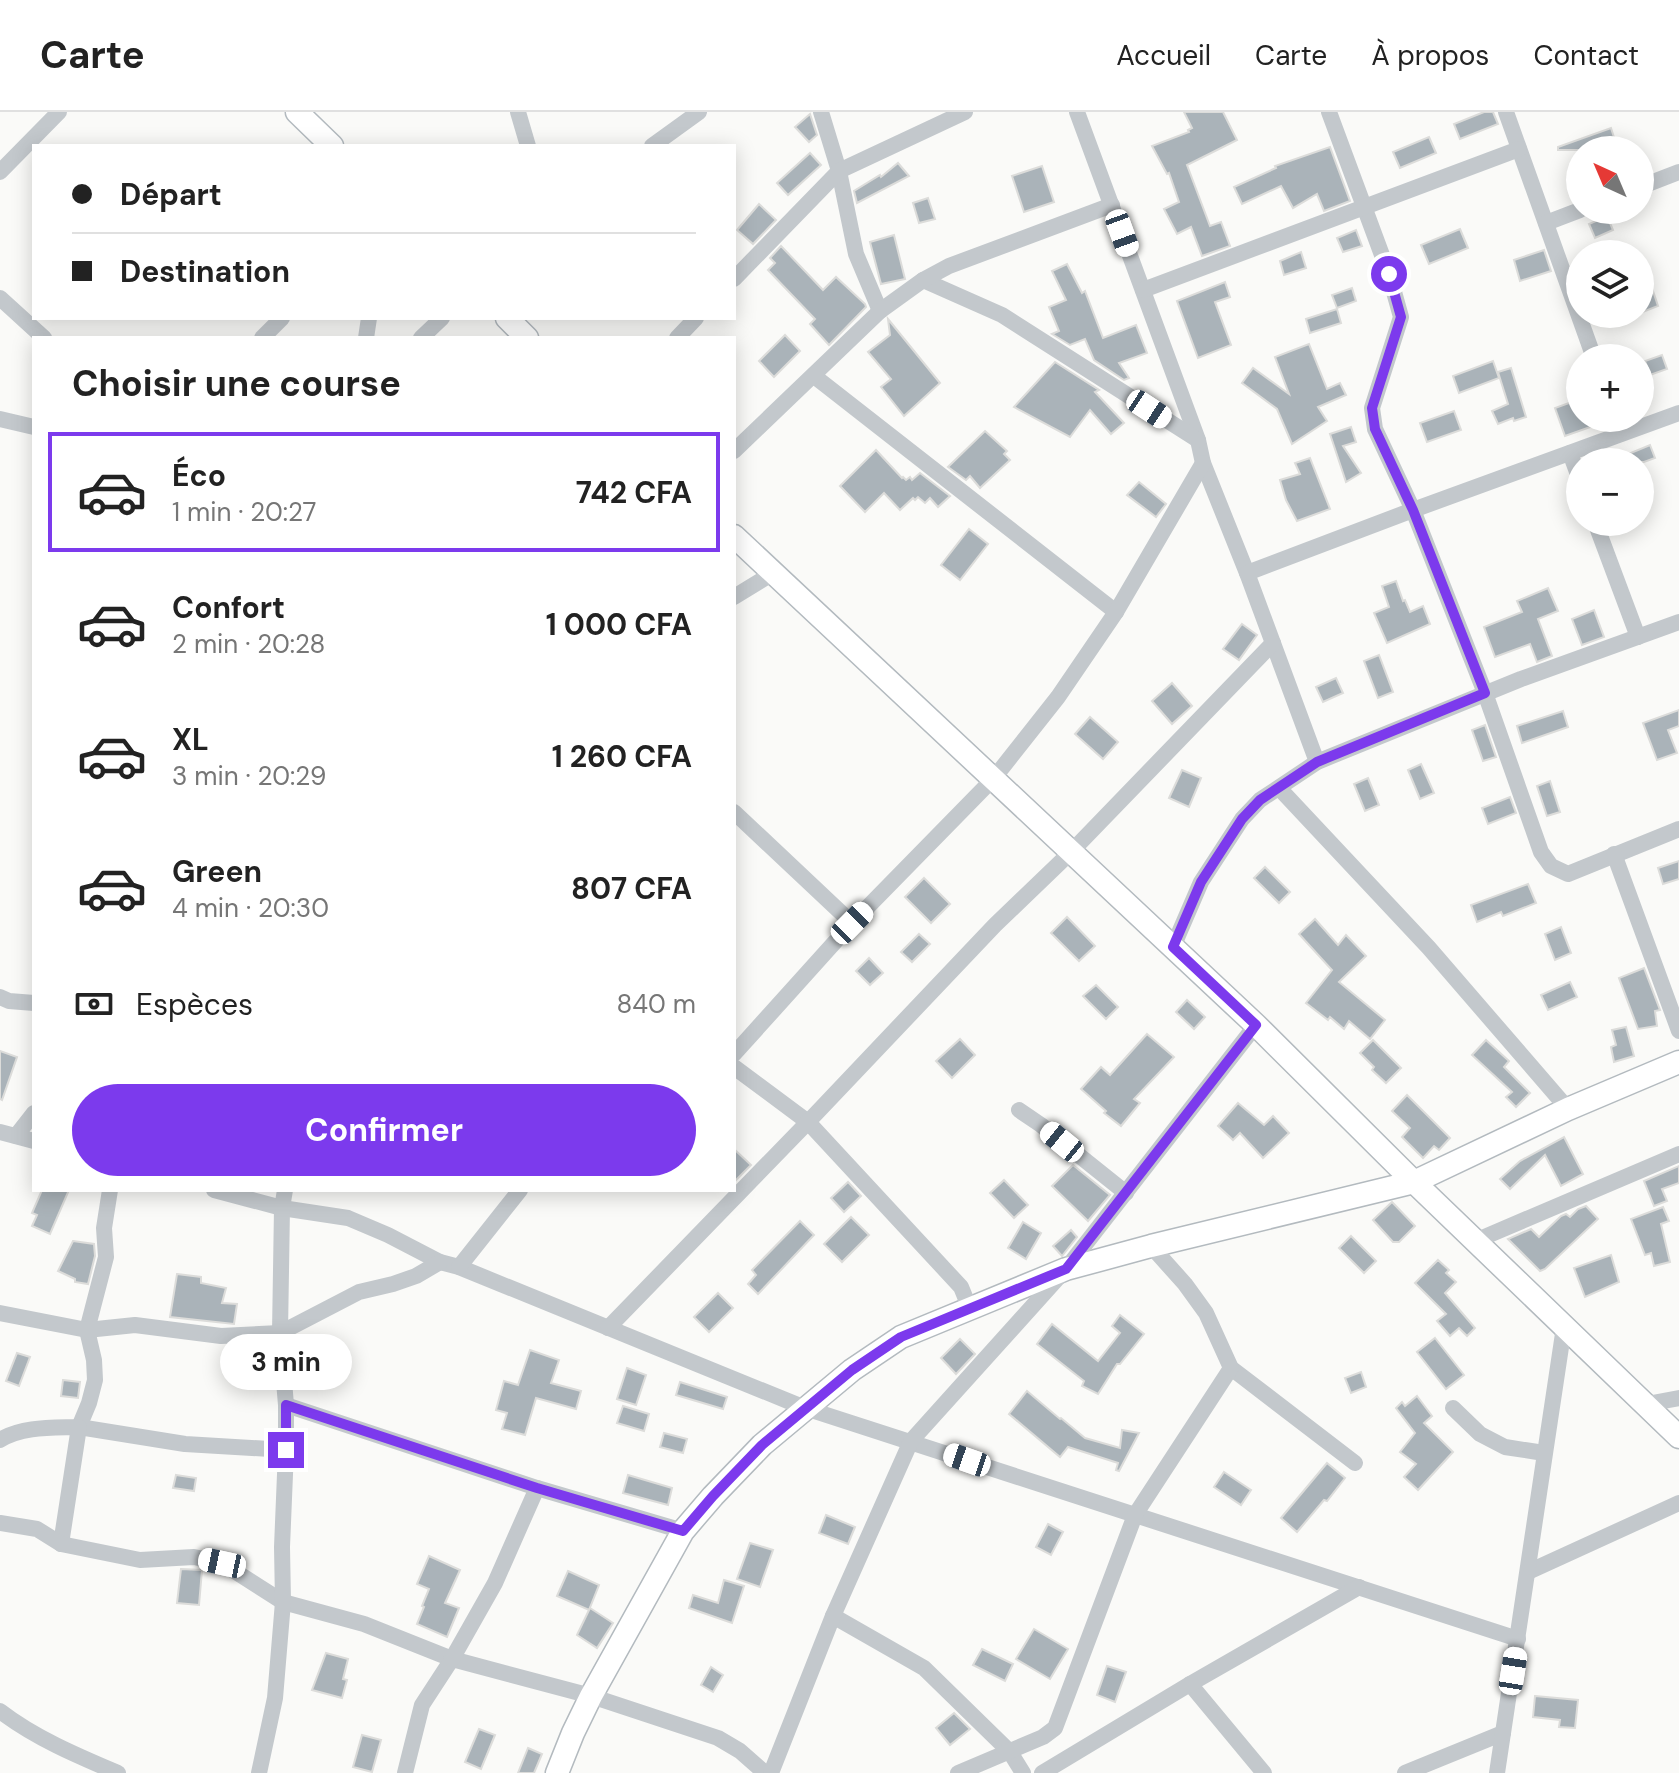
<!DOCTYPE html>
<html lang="fr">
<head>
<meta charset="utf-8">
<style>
  :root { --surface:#fff; --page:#f6f6f6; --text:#222; --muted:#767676; --line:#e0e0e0; --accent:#7c3aed }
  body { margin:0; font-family:"DM Sans",sans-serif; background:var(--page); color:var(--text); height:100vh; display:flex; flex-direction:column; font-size:30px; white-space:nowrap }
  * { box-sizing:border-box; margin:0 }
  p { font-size:26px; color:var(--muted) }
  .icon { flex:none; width:44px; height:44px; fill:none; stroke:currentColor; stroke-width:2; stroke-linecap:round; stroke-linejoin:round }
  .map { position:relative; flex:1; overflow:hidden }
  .side { position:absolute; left:32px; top:224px; width:704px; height:856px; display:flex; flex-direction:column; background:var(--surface); border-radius:0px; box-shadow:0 4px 20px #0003 }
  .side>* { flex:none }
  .guide { position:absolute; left:32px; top:32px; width:704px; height:176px; border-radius:0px; box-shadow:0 4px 20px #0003; display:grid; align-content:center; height:176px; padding:0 40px; background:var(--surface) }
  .needle { width:52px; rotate:316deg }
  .fabs { position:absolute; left:1566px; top:24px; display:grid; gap:16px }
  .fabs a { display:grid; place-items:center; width:88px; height:88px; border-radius:50%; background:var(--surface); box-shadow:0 4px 20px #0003; font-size:40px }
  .end { position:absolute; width:36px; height:36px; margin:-18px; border:10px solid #7c3aed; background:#fff; box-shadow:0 0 0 4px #fff }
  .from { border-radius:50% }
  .bubble { position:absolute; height:56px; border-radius:28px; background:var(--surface); box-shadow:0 4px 20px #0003; font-size:26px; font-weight:700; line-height:56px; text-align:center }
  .car { position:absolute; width:24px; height:48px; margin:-24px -12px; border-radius:10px; box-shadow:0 0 6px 2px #0007; background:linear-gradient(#fff 24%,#345 0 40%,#fff 0 76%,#345 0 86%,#fff 0) }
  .guide b { display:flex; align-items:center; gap:28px; height:76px; font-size:30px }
  .guide b+b { border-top:2px solid var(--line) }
  .guide i { width:20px; height:20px; background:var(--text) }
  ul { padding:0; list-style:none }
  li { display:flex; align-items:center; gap:24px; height:120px; margin:0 16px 12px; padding:0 24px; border:4px solid transparent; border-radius:0px }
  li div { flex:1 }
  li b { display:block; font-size:30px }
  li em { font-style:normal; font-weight:700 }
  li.selected { border-color:var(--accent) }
  li>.icon { width:72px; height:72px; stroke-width:1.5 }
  h2 { padding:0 40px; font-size:36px; line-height:96px }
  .pay { display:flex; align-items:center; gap:20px; height:88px; padding:0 40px; font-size:30px }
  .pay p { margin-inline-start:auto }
  .action { display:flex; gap:16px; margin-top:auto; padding:16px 40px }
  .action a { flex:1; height:92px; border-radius:48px; background:var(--accent); color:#fff; font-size:32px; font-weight:700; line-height:92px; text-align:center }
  header { display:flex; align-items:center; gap:48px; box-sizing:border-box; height:112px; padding:0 40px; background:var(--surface); border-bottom:2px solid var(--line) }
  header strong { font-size:38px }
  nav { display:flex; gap:44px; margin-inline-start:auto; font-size:28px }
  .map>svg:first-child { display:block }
  .building { fill:#aab3b9; stroke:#dcdcda; stroke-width:2 }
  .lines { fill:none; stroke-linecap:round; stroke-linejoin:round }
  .secondary-casing { stroke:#b3babf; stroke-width:25 }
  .street { stroke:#c3c8cc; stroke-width:16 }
  .secondary { stroke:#fff; stroke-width:22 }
  .route { stroke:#7c3aed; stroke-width:10 }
</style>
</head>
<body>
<header>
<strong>Carte</strong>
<nav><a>Accueil</a><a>Carte</a><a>À propos</a><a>Contact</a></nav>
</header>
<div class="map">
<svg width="1679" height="1661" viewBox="0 0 1679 1661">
  <rect width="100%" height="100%" fill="#fafaf8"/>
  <g class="building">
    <path d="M1184,0H1223L1237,28L1187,53L1210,114L1221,110L1230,134L1202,144L1191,115L1177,122L1164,97L1179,90L1169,61L1167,62L1152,34L1189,20L1188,18L1192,16Z"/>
    <path d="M1484,0H1493L1498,12L1460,27L1454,12Z"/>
    <path d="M810,2L817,23L809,30L795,15Z"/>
    <path d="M1611,16L1618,38H1558V35Z"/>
    <path d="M1429,25L1436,41L1400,56L1393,40Z"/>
    <path d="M1330,35L1350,89L1324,99L1317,82L1293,96L1281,74L1242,92L1234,75L1276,56L1275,54Z"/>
    <path d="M810,41L821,53L788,83L777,71Z"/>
    <path d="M898,51L909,64L857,91L854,79L880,63L881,65Z"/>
    <path d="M1042,54L1054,90L1024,100L1012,64Z"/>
    <path d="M928,86L935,107L919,111L913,91Z"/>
    <path d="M759,92L776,108L753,132L737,118Z"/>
    <path d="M1607,104L1613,118L1595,126L1589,112Z"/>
    <path d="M1460,117L1468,136L1429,152L1421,133Z"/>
    <path d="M1356,118L1362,134L1343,140L1337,126Z"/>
    <path d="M894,123L905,167L881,172L870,130Z"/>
    <path d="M781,134L823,178L836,165L865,192L866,195L829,233L810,212L815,207L768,158L775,151L770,146Z"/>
    <path d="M1544,138L1551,159L1520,169L1514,148Z"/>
    <path d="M1301,140L1306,156L1284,163L1280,149Z"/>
    <path d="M1067,152L1082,181L1085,179L1103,226L1136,213L1147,241L1119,251L1129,266L1124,268L1094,248L1085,227L1070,233L1052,222L1059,219L1049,195L1066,188L1052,159Z"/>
    <path d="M1225,170L1230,185L1215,190L1231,233L1198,246L1177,189Z"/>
    <path d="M1352,176L1356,189L1337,196L1332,183Z"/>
    <path d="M1652,176L1658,194L1640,201V180Z"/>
    <path d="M1337,197L1341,211L1310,221L1306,207Z"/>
    <path d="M888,207L940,271L904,304L881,275L891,267L868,240L890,223Z"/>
    <path d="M785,223L800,239L774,265L759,249Z"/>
    <path d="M1309,232L1327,277L1340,271L1346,283L1318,295L1327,309L1292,332L1277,297L1242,271L1253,256L1289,282L1275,245Z"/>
    <path d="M1662,243L1667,257L1650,263L1645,249Z"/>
    <path d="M1493,249L1499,266L1459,281L1453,264Z"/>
    <path d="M1055,250L1099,278L1095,280L1124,311L1111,322L1090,298L1070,325L1014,295Z"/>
    <path d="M1511,256L1526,305L1514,309L1513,306L1498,312L1492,299L1508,292L1498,260Z"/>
    <path d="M1580,287V306H1610V308L1565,324L1555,296Z"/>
    <path d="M1454,299L1461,318L1427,330L1420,311Z"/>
    <path d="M1351,315L1356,330L1343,334L1361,361L1346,370L1330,322Z"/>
    <path d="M985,319L1007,339L1004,342L1010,348L980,376L970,364L966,368L948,355Z"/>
    <path d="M1650,333L1655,346L1644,350H1609Z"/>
    <path d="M876,338L902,366L903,365L906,368L910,365L912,368L920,361L950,384L938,395L930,386L925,391L918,385L915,388L913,386L900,398L884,381L865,400L840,374Z"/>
    <path d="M1310,346L1330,397L1297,409L1286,388L1280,368L1300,362L1295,351Z"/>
    <path d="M1139,370L1166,392L1156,405L1127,383Z"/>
    <path d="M969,417L988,432L960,468L941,453Z"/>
    <path d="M1396,469L1403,489L1405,488L1410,500L1423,494L1430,512L1387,531L1374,501L1389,495L1382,474Z"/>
    <path d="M1548,476L1558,499L1538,507L1552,544L1537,550L1530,532L1495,545L1484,515L1522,500L1517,489Z"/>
    <path d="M1594,498L1604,525L1582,533L1572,507Z"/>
    <path d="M1242,512L1257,523L1239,548L1223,537Z"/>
    <path d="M1379,543L1393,580L1378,586L1364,549Z"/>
    <path d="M1336,566L1343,581L1323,590L1316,575Z"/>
    <path d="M1172,571L1192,594L1172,612L1152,589Z"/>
    <path d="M1679,598V614L1668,618L1677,641L1657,648L1643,611Z"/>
    <path d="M1563,599L1568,615L1522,631L1517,614Z"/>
    <path d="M1090,605L1118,630L1103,647L1075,622Z"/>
    <path d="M1485,613L1496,645L1483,649L1472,618Z"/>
    <path d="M1421,652L1434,681L1420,687L1408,658Z"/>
    <path d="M1182,658L1201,666L1189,695L1169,686Z"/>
    <path d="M1368,666L1379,693L1365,699L1354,672Z"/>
    <path d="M1550,669L1560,700L1547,704L1537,674Z"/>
    <path d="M1510,685L1516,701L1488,712L1482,696Z"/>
    <path d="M1679,749V767L1663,772L1658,756Z"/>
    <path d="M1265,755L1290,780L1279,791L1254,766Z"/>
    <path d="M924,766L950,792L931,811L905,785Z"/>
    <path d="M1528,772L1536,791L1503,804L1501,800L1477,810L1471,793Z"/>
    <path d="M1067,805L1095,834L1079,849L1051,821Z"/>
    <path d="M1315,807L1338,833L1346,823L1366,844L1339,870L1385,908L1370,927L1349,909L1344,917L1330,905L1328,908L1306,891L1332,858L1299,822Z"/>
    <path d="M1561,815L1571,841L1555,848L1545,822Z"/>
    <path d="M919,822L930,832L912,850L901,840Z"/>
    <path d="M869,846L883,861L870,873L856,859Z"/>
    <path d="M1644,856L1660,898L1655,899L1657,914L1638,917L1619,866Z"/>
    <path d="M1570,870L1577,885L1548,898L1541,883Z"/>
    <path d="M1096,873L1118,895L1106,907L1083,884Z"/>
    <path d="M1187,888L1205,905L1194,917L1176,900Z"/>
    <path d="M1626,915L1634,944L1614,950L1611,935L1616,933L1612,918Z"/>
    <path d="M1147,922L1174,945L1134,987L1140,991L1121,1014L1104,1001L1106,999L1081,977L1101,955L1110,963Z"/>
    <path d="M960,927L975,943L952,966L936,949Z"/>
    <path d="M1373,928L1401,956L1386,971L1372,958L1374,955L1360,941Z"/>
    <path d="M1486,928L1509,949L1504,955L1530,981L1516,995L1506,985L1512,980L1472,943Z"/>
    <path d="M0,939L17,945L2,988L0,987Z"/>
    <path d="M1407,983L1450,1026L1439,1038L1434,1034L1423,1046L1402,1025L1410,1016L1392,999Z"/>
    <path d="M1238,991L1264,1013L1273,1004L1289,1021L1263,1046L1240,1021L1233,1028L1218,1014Z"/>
    <path d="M1564,1025L1583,1062L1561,1074L1545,1043L1510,1077L1500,1067L1520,1049Z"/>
    <path d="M734,1037L751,1053L734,1070Z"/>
    <path d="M1073,1053L1110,1083L1088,1109L1052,1074Z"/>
    <path d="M1679,1054V1071L1662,1077L1667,1089L1654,1094L1644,1069Z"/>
    <path d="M1004,1068L1028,1093L1014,1106L990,1081Z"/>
    <path d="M848,1070L861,1084L844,1100L831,1086Z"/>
    <path d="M42,1078H69L50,1122L32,1114L37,1103L32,1101Z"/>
    <path d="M1392,1090L1415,1114L1399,1130H1393L1373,1108Z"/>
    <path d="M1586,1094L1598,1107L1545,1157L1540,1159L1508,1127L1531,1117L1539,1125L1561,1104L1566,1102L1570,1105L1578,1097Z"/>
    <path d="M1663,1095L1669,1109L1661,1112L1670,1150L1654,1154L1651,1141L1645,1143L1631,1107Z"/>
    <path d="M851,1105L869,1123L842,1150L824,1132Z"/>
    <path d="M800,1109L814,1123L758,1182L748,1172L756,1163L752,1158Z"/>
    <path d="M1023,1110L1041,1121L1026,1147L1008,1136Z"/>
    <path d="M1071,1118L1077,1125L1062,1144L1053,1134Z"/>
    <path d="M1351,1124L1376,1149L1364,1161L1339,1136Z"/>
    <path d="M73,1129L94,1132L95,1144L88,1172L75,1170V1167L58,1159Z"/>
    <path d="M1611,1143L1619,1170L1585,1185L1574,1156Z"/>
    <path d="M1438,1148L1449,1158L1446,1161L1456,1170L1445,1181L1475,1216L1467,1224L1459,1216L1450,1224L1437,1209L1446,1202L1415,1171Z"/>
    <path d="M177,1162L201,1165V1171L226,1176L222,1191L237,1192L234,1212L170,1205Z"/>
    <path d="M718,1181L733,1196L709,1220L694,1205Z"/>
    <path d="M1120,1203L1144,1222L1120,1252H1117L1098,1282L1082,1274L1084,1269L1037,1232L1052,1212L1098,1249L1120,1221L1112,1214Z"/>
    <path d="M1435,1226L1464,1263L1446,1277L1417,1240Z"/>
    <path d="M960,1227L975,1242L956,1262L941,1246Z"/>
    <path d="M530,1238L559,1248L551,1271L581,1279L576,1297L536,1286L525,1323L502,1317L507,1301L496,1298L504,1269L518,1273Z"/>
    <path d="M17,1241L30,1245L19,1274L6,1269Z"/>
    <path d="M627,1256L646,1263L636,1293L617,1287Z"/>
    <path d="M1361,1260L1366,1275L1351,1281L1345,1266Z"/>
    <path d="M63,1268L80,1270L78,1286L61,1284Z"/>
    <path d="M680,1270L727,1285L723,1297L676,1283Z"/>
    <path d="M1027,1279L1060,1307L1061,1306L1085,1326L1120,1336L1122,1318L1139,1321L1119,1359L1116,1358L1118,1351L1068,1335L1060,1345L1009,1302Z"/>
    <path d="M1417,1284L1432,1304L1424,1311L1453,1340L1418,1378L1404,1365L1416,1352L1400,1340L1415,1321L1396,1296L1402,1290L1405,1294Z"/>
    <path d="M623,1294L649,1302L644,1319L617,1311Z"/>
    <path d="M664,1321L687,1327L683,1341L660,1335Z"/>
    <path d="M1327,1351L1345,1366L1327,1389L1324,1388L1297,1420L1281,1406Z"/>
    <path d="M1224,1360L1251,1378L1241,1393L1214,1375Z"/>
    <path d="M176,1363L196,1366L194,1379L173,1376Z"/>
    <path d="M628,1363L672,1376L668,1393L623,1381Z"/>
    <path d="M826,1403L855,1415L848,1432L819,1421Z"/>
    <path d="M1048,1412L1063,1420L1051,1443L1036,1435Z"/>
    <path d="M750,1431L773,1438L760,1475L737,1467Z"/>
    <path d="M429,1444L460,1458L445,1491L459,1496L447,1525L417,1512L424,1495L422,1494L429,1477L417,1472Z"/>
    <path d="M181,1457L202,1458L199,1493L177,1491Z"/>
    <path d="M568,1459L599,1473L589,1498L557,1484Z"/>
    <path d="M724,1468L744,1474L732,1511L689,1496L693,1483L718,1491Z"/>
    <path d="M590,1496L613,1511L597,1536L577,1523Z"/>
    <path d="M1034,1517L1068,1537L1050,1567L1016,1547Z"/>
    <path d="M982,1537L1013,1552L1005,1569L973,1553Z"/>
    <path d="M326,1541L348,1547L343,1567L347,1568L342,1586L312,1578Z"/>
    <path d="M1107,1554L1126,1560L1115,1590L1097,1583Z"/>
    <path d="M711,1555L723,1563L713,1580L701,1573Z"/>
    <path d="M1535,1584L1578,1588L1575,1616L1559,1615L1560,1608L1533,1605Z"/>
    <path d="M954,1601L970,1617L950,1633L936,1616Z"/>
    <path d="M479,1617L495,1623L481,1657L465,1650Z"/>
    <path d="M362,1623L381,1628L372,1660L353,1655Z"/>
    <path d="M528,1636L542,1642L534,1661H518Z"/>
  </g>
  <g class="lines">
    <g class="secondary-casing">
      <g id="secondary">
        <path d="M297,0L332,34"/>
        <path d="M507,206L527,226"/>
        <path d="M734,424L1256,913L1414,1070L1679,1325"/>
        <path d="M557,1661L573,1621L591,1584L683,1419L713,1384L762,1333L852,1258L901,1225L1066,1157L1151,1134L1414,1070L1568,997L1679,950"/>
      </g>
    </g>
    <g class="street">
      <path d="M518,0L528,34"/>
      <path d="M821,0L839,59L856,142L880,199"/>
      <path d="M1077,0L1198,328L1203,351L1247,461L1317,650"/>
      <path d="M1329,0L1389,162L1401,205L1372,296L1375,317L1413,398L1485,581L1541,740L1551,754L1568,762L1679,717"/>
      <path d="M1506,0L1594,246"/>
      <path d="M652,34L699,0"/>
      <path d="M0,60L59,0"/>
      <path d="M1640,75L1679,60"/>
      <path d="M1546,111L1580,98"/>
      <path d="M734,167L839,59L965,0"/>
      <path d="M923,168L1002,203L1198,328"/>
      <path d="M1143,178L1519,37"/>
      <path d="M0,186L44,226"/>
      <path d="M262,226L282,206"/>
      <path d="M366,226L369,206"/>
      <path d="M421,226L442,206"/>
      <path d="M677,226L696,206"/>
      <path d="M814,264L1116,500"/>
      <path d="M0,307L34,315"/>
      <path d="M734,339L880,199L923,168L949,154L1112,93"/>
      <path d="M1570,341L1580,368"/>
      <path d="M1595,410L1638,525"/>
      <path d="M1247,461L1413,398L1679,301"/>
      <path d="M734,485L773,461"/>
      <path d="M1279,676L1429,836L1568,997"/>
      <path d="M734,700L852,811"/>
      <path d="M1614,742L1679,919"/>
      <path d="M1173,835L1201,770L1242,707L1260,688L1317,650L1521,567L1679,510"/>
      <path d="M0,885L9,889L34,891"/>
      <path d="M734,942L852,811L994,666L1058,585L1116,500L1203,351"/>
      <path d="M734,955L808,1010L961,1175L970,1197"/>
      <path d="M1019,998L1041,1013L1126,1081"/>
      <path d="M0,1020L34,1029"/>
      <path d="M16,1024L34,1001"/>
      <path d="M110,1078L104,1116L106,1145L87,1218L94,1248L95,1268L89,1291L79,1315L185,1332L286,1338"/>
      <path d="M214,1078L282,1096L348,1106L388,1123L440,1150L459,1155L805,1296L1518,1527"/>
      <path d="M1475,1129L1679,1042"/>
      <path d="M1151,1134L1185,1172L1206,1201L1231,1256L1355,1351"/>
      <path d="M459,1155L520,1078"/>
      <path d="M0,1201L87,1218L135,1213L221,1224L280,1221L359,1180L393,1172L416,1164L440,1150"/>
      <path d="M608,1216L808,1010L995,813L1071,740L1273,531"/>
      <path d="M1647,1292L1679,1286"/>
      <path d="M286,1293L537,1376L683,1419"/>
      <path d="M1453,1296L1480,1322L1505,1335L1544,1341"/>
      <path d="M0,1328C23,1314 53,1316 79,1315L61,1432"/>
      <path d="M0,1411L37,1417L61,1432L140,1448L194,1445L222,1451L283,1490L364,1512L452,1547L591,1584L718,1626L740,1639L765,1661"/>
      <path d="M1528,1460L1679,1391"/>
      <path d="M833,1504L924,1556L1010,1640L1023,1661"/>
      <path d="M1190,1572L1264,1661"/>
      <path d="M0,1599C35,1626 78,1644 118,1661"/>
      <path d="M259,1661L275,1586L283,1490L282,1435L286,1338V1293L280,1221L282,1096L285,1078"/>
      <path d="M405,1661L422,1593L452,1547L495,1471L537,1376"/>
      <path d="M771,1661L833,1504L911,1329L1066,1157L1256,913"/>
      <path d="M958,1661L1043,1625L1055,1616L1135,1403L1231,1256"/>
      <path d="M1042,1661L1190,1572L1359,1475"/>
      <path d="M1405,1661L1503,1621"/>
      <path d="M1497,1661L1564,1215"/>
    </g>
    <use href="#secondary" class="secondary"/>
  </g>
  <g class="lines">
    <path class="route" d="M286,1338V1293L537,1376L683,1419L713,1384L762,1333L852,1258L901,1225L1066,1157L1256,913L1173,835L1201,770L1242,707L1260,688L1317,650L1485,581L1413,398L1375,317L1372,296L1401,205L1389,162"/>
  </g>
</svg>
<div class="fabs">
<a><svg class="needle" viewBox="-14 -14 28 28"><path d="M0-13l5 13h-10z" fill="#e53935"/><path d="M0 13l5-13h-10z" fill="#767676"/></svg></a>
<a><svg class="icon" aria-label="layers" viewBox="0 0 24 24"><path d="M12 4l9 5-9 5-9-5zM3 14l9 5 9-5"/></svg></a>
<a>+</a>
<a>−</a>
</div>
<i class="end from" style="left:1389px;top:162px"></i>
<i class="end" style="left:286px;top:1338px"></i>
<div class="bubble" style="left:220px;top:1222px;width:132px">3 min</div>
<i class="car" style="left:1122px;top:121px;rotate:160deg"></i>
<i class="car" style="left:1149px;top:297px;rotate:123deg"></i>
<i class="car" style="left:852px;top:811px;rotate:45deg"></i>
<i class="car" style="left:1062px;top:1030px;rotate:309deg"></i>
<i class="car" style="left:967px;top:1348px;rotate:289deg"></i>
<i class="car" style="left:222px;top:1451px;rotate:282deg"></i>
<i class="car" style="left:1513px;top:1559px;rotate:9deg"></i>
<div class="guide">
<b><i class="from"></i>Départ</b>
<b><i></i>Destination</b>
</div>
<section class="side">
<h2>Choisir une course</h2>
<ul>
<li class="selected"><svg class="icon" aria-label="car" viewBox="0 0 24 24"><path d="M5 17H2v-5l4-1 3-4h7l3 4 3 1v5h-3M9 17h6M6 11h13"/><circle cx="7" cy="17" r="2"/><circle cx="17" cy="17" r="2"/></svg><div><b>Éco</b><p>1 min · 20:27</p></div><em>742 CFA</em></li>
<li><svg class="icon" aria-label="car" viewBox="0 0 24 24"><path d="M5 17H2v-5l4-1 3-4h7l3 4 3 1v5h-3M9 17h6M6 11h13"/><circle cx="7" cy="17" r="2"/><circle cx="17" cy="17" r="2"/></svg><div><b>Confort</b><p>2 min · 20:28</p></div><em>1 000 CFA</em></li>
<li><svg class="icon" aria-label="car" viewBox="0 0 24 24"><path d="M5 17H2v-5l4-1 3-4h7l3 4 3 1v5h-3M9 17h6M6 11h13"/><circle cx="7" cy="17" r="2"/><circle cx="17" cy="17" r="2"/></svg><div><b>XL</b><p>3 min · 20:29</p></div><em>1 260 CFA</em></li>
<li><svg class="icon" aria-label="car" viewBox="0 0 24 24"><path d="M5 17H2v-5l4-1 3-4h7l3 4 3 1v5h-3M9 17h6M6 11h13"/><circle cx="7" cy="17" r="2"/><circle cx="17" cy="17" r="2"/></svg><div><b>Green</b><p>4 min · 20:30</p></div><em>807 CFA</em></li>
</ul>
<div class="pay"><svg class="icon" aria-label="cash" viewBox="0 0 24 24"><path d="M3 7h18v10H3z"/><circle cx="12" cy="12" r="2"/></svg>Espèces<p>840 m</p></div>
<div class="action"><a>Confirmer</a></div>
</section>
</div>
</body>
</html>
